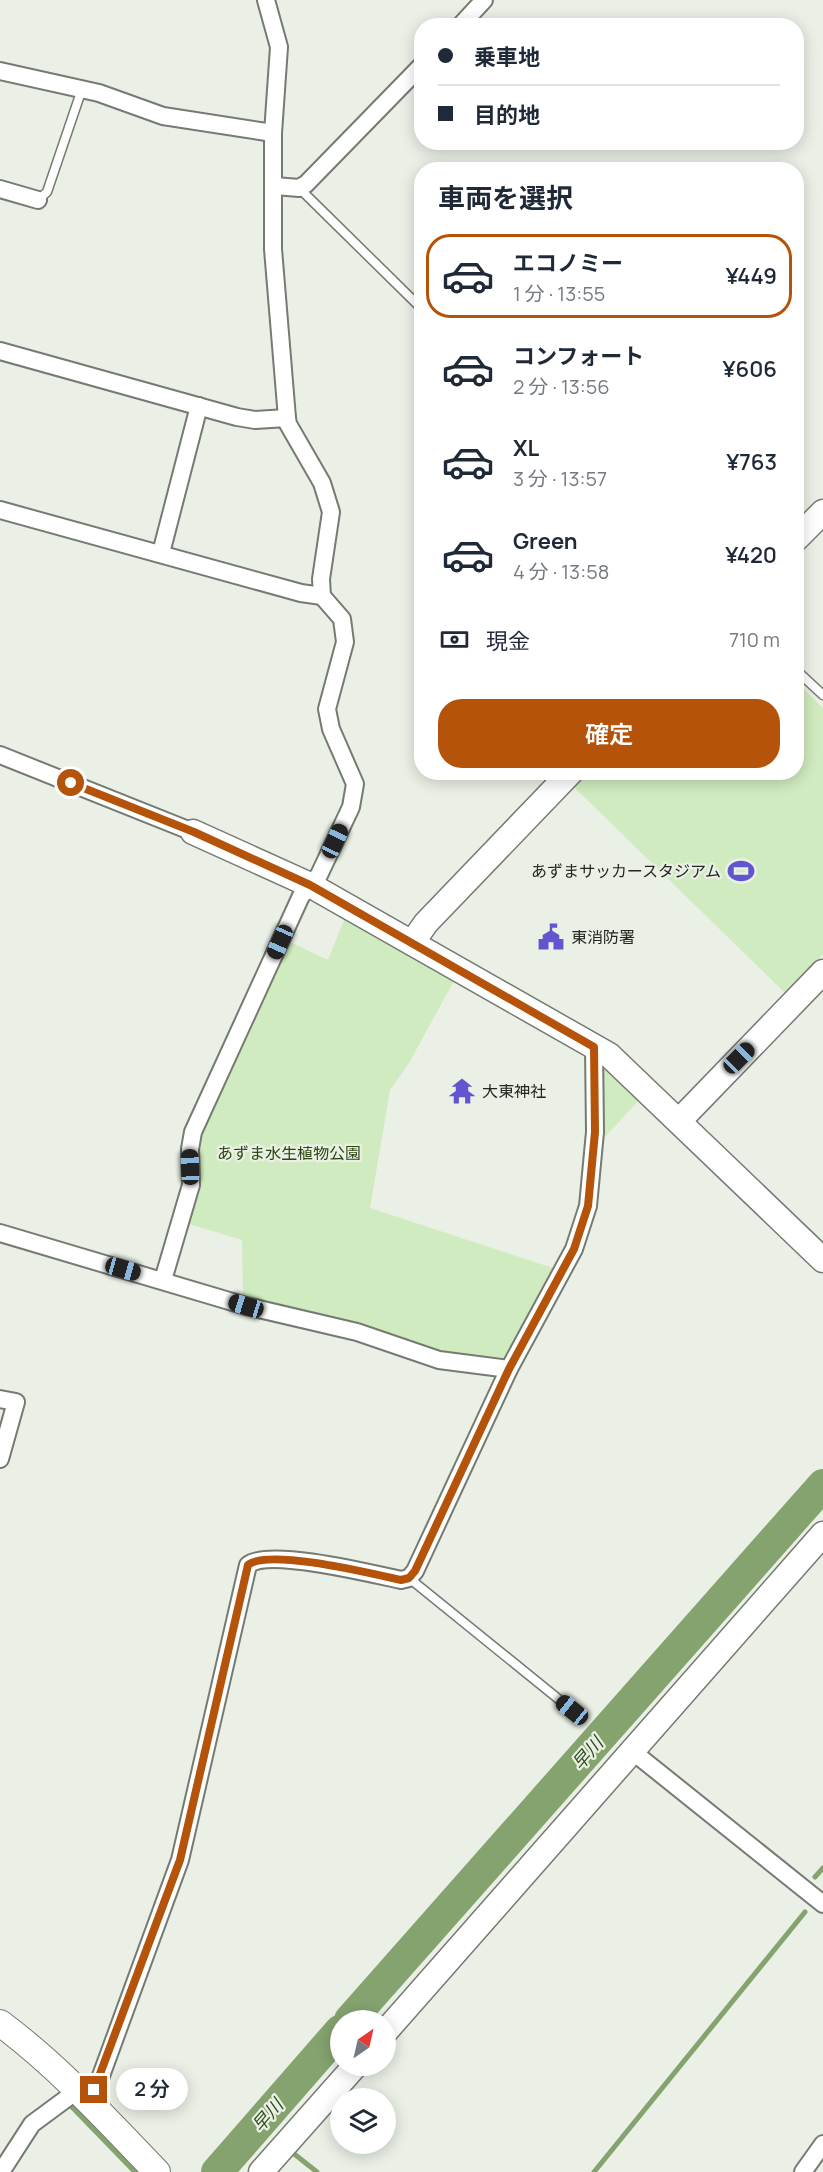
<!DOCTYPE html>
<html lang="ja">
<head>
<meta charset="utf-8">
<style>
  :root { --surface:#fff; --page:#f6f6f7; --text:#1f2937; --muted:#747a83; --line:#e0e1e3; --accent:#b45309 }
  body { margin:0; font-family:Manrope,"Noto Sans JP",sans-serif; background:var(--page); color:var(--text); height:100vh; display:flex; flex-direction:column; font-size:22px; white-space:nowrap }
  * { box-sizing:border-box; margin:0 }
  p { font-size:20px; color:var(--muted) }
  .icon { flex:none; width:33px; height:33px; fill:none; stroke:currentColor; stroke-width:2; stroke-linecap:round; stroke-linejoin:round }
  .map { position:relative; flex:1; overflow:hidden }
  .drawer { position:absolute; left:414px; top:162px; width:390px; height:618px; display:flex; flex-direction:column; background:var(--surface); border-radius:24px; box-shadow:0 3px 15px #0003 }
  .drawer>* { flex:none }
  .top-card { position:absolute; left:414px; top:18px; width:390px; height:132px; border-radius:24px; box-shadow:0 3px 15px #0003; display:grid; align-content:center; height:132px; padding:0 24px; background:var(--surface) }
  .needle { width:39px; rotate:34deg }
  .tools { position:absolute; left:330px; top:2010px; display:grid; gap:12px }
  .tools a { display:grid; place-items:center; width:66px; height:66px; border-radius:50%; background:var(--surface); box-shadow:0 3px 15px #0003; font-size:30px }
  .end { position:absolute; width:27px; height:27px; margin:-14px; border:8px solid #b45309; background:#fff; box-shadow:0 0 0 3px #fff }
  .from { border-radius:50% }
  .bubble { position:absolute; height:42px; border-radius:21px; background:var(--surface); box-shadow:0 3px 15px #0003; font-size:20px; font-weight:600; line-height:42px; text-align:center }
  .car { position:absolute; width:18px; height:36px; margin:-18px -9px; border-radius:8px; box-shadow:0 0 4px 2px #0007; background:linear-gradient(#222 24%,#8ab4d8 0 40%,#222 0 76%,#8ab4d8 0 86%,#222 0) }
  .top-card b { display:flex; align-items:center; gap:21px; height:57px; font-size:22px }
  .top-card b+b { border-top:2px solid var(--line) }
  .top-card i { width:15px; height:15px; background:var(--text) }
  ul { padding:0; list-style:none }
  li { display:flex; align-items:center; gap:18px; height:84px; margin:0 12px 9px; padding:0 12px; border:3px solid transparent; border-radius:24px }
  li div { flex:1 }
  li b { display:block; font-size:22px }
  li em { font-style:normal; font-weight:600 }
  li.on { border-color:var(--accent) }
  li>.icon { width:54px; height:54px; stroke-width:1.5 }
  h2 { padding:0 24px; font-size:27px; line-height:72px }
  .pay { display:flex; align-items:center; gap:15px; height:66px; padding:0 24px; font-size:22px }
  .pay p { margin-inline-start:auto }
  .primary-button { display:flex; gap:12px; margin-top:auto; padding:12px 24px }
  .primary-button a { flex:1; height:69px; border-radius:24px; background:var(--accent); color:#fff; font-size:24px; font-weight:600; line-height:69px; text-align:center }
  .map>svg:first-child { display:block }
  .green { fill:#d0ebbf }
  .lines { fill:none; stroke-linecap:round; stroke-linejoin:round }
  .stream { stroke:#84a36e; stroke-width:5 }
  .river { stroke:#84a36e; stroke-width:32 }
  .lane-casing { stroke:#757a72; stroke-width:11 }
  .street-casing { stroke:#757a72; stroke-width:20 }
  .secondary-casing { stroke:#757a72; stroke-width:27 }
  .primary-casing { stroke:#757a72; stroke-width:28 }
  .lane { stroke:#fff; stroke-width:8 }
  .street { stroke:#fff; stroke-width:16 }
  .secondary { stroke:#fff; stroke-width:24 }
  .primary { stroke:#fff; stroke-width:26 }
  .route { stroke:#b45309; stroke-width:8 }
  .labels { text-anchor:middle; dominant-baseline:central; stroke-width:4.5; stroke-linejoin:round; paint-order:stroke }
  .poi-label { font-size:16px; fill:#242622; stroke:#eaf0e6; text-anchor:start }
  .park-label { font-size:16px; fill:#2a470e; stroke:#eaf0e6 }
  .water-label { font-size:18px; font-style:italic; fill:#304e16; stroke:#eaf0e6 }
</style>
</head>
<body>
<div class="map">
<svg width="823" height="2172" viewBox="0 0 823 2172">
  <rect width="100%" height="100%" fill="#eaf0e6"/>
  <g class="green">
    <path d="M797,682L823,708V954L785,993L574,787L588,773L796,772Z"/>
    <path d="M346,915L456,977L409,1063L390,1090L370,1208L556,1269L504,1358L437,1354L368,1326L243,1297L242,1240L189,1224L199,1190L200,1133L288,941L328,960Z"/>
    <path d="M599,1065H604L640,1099L603,1139Z"/>
  </g>
  <g class="lines">
    <g class="stream">
      <path d="M815,1877L823,1868"/>
      <path d="M71,2106L135,2172"/>
      <path d="M293,2153L317,2172"/>
      <path d="M594,2172L805,1912"/>
    </g>
    <g class="river">
      <path d="M350,2020L823,1485"/>
      <path d="M217,2172L340,2031"/>
    </g>
    <g class="lane-casing">
      <g id="lane">
        <path d="M299,188L422,309"/>
        <path d="M38,200L47,192L82,89"/>
        <path d="M796,670L823,695"/>
        <path d="M409,1578L572,1710"/>
      </g>
    </g>
    <g class="street-casing">
      <g id="street">
        <path d="M460,26L484,0"/>
        <path d="M0,71L99,93L163,116L273,133"/>
        <path d="M275,186L299,188L306,184L422,65"/>
        <path d="M0,189L38,200"/>
        <path d="M0,351L237,417L255,420L287,418"/>
        <path d="M0,510L301,593L322,596"/>
        <path d="M161,553L199,406"/>
        <path d="M0,755L193,832"/>
        <path d="M0,1233L246,1306L357,1332L439,1360L509,1369"/>
        <path d="M163,1280L191,1185L190,1149L193,1132L301,896L319,875L351,807L355,784L331,729L327,709L345,642L342,619L322,596L321,579L331,512L322,483L288,424L287,418L273,249V133L279,47L266,0"/>
        <path d="M0,1399L16,1402L0,1459"/>
        <path d="M632,1751L823,1904"/>
        <path d="M86,2099L98,2084L180,1860L248,1565C268,1548 373,1574 401,1580L409,1578L415,1571L509,1369L574,1249L588,1206L595,1132L594,1047"/>
        <path d="M1,2172L32,2124L78,2090"/>
        <path d="M803,2172L823,2144"/>
      </g>
    </g>
    <g class="secondary-casing">
      <g id="secondary">
        <path d="M796,539L823,512"/>
        <path d="M193,832L310,885L609,1055L823,1260"/>
        <path d="M412,943L426,923L571,772"/>
        <path d="M679,1121L823,972"/>
        <path d="M386,2031L823,1534"/>
        <path d="M261,2172L355,2066"/>
      </g>
    </g>
    <g class="primary-casing">
      <path id="primary" d="M0,2023C58,2066 107,2120 157,2172"/>
    </g>
    <use href="#lane" class="lane"/>
    <use href="#street" class="street"/>
    <use href="#secondary" class="secondary"/>
    <use href="#primary" class="primary"/>
  </g>
  <g class="lines">
    <path class="route" d="M71,783L194,832L310,885L594,1047L595,1132L588,1206L574,1249L509,1369L415,1571L409,1578L401,1580C373,1574 268,1548 248,1565L180,1860L94,2090"/>
  </g>
  <defs>
    <g id="stadium-bare" transform="scale(2.07)"><path d="M0-5a6.5 5 0 1 0 0 10a6.5 5 0 1 0 0-10ZM-3.5-1.8h7v3.6h-7Z" fill="#6256ce" stroke="#eaf0e6" stroke-width="2.5" paint-order="stroke"/></g>
    <g id="civic-bare" transform="scale(2.07)"><path d="M-.6-6.5H3V-4.5H.6V-3L4-1V1h2V6H-6V1h2V-1L-.6-3ZM-1.2 2.5V6h2.4V2.5Z" fill="#6256ce" stroke="#eaf0e6" stroke-width="2.5" paint-order="stroke"/></g>
    <g id="temple-bare" transform="scale(2.07)"><path d="M0-6L5-2H3V0L6.5 2.5H4V6H1.5V3h-3V6H-4V2.5H-6.5L-3 0V-2H-5Z" fill="#6256ce" stroke="#eaf0e6" stroke-width="2.5" paint-order="stroke"/></g>
  </defs>
  <g fill-rule="evenodd">
    <use href="#stadium-bare" x="741" y="871"/>
    <use href="#civic-bare" x="551" y="937"/>
    <use href="#temple-bare" x="462" y="1091"/>
  </g>
  <g class="labels">
    <g class="poi-label">
      <text x="721" y="871" text-anchor="end">あずまサッカースタジアム</text>
      <text x="571" y="937">東消防署</text>
      <text x="482" y="1091">大東神社</text>
    </g>
    <g class="park-label">
      <text x="289" y="1153">あずま水生植物公園</text>
    </g>
    <g class="water-label">
      <text transform="translate(587 1753) rotate(-49)">早川</text>
      <text transform="translate(267 2115) rotate(-49)">早川</text>
    </g>
  </g>
</svg>
<div class="tools">
<a><svg class="needle" viewBox="-14 -14 28 28"><path d="M0-13l5 13h-10z" fill="#e53935"/><path d="M0 13l5-13h-10z" fill="#747a83"/></svg></a>
<a><svg class="icon" aria-label="layers" viewBox="0 0 24 24"><path d="M12 4l9 5-9 5-9-5zM3 14l9 5 9-5"/></svg></a>
</div>
<i class="end from" style="left:71px;top:783px"></i>
<i class="end" style="left:94px;top:2090px"></i>
<div class="bubble" style="left:116px;top:2068px;width:72px">2 分</div>
<i class="car" style="left:335px;top:841px;rotate:25deg"></i>
<i class="car" style="left:280px;top:942px;rotate:204deg"></i>
<i class="car" style="left:739px;top:1058px;rotate:45deg"></i>
<i class="car" style="left:190px;top:1167px;rotate:358deg"></i>
<i class="car" style="left:123px;top:1269px;rotate:106deg"></i>
<i class="car" style="left:246px;top:1306px;rotate:287deg"></i>
<i class="car" style="left:572px;top:1710px;rotate:309deg"></i>
<div class="top-card">
<b><i class="from"></i>乗車地</b>
<b><i></i>目的地</b>
</div>
<section class="drawer">
<h2>車両を選択</h2>
<ul>
<li class="on"><svg class="icon" aria-label="car" viewBox="0 0 24 24"><path d="M5 17H2v-5l4-1 3-4h7l3 4 3 1v5h-3M9 17h6M6 11h13"/><circle cx="7" cy="17" r="2"/><circle cx="17" cy="17" r="2"/></svg><div><b>エコノミー</b><p>1 分 · 13:55</p></div><em>¥449</em></li>
<li><svg class="icon" aria-label="car" viewBox="0 0 24 24"><path d="M5 17H2v-5l4-1 3-4h7l3 4 3 1v5h-3M9 17h6M6 11h13"/><circle cx="7" cy="17" r="2"/><circle cx="17" cy="17" r="2"/></svg><div><b>コンフォート</b><p>2 分 · 13:56</p></div><em>¥606</em></li>
<li><svg class="icon" aria-label="car" viewBox="0 0 24 24"><path d="M5 17H2v-5l4-1 3-4h7l3 4 3 1v5h-3M9 17h6M6 11h13"/><circle cx="7" cy="17" r="2"/><circle cx="17" cy="17" r="2"/></svg><div><b>XL</b><p>3 分 · 13:57</p></div><em>¥763</em></li>
<li><svg class="icon" aria-label="car" viewBox="0 0 24 24"><path d="M5 17H2v-5l4-1 3-4h7l3 4 3 1v5h-3M9 17h6M6 11h13"/><circle cx="7" cy="17" r="2"/><circle cx="17" cy="17" r="2"/></svg><div><b>Green</b><p>4 分 · 13:58</p></div><em>¥420</em></li>
</ul>
<div class="pay"><svg class="icon" aria-label="cash" viewBox="0 0 24 24"><path d="M3 7h18v10H3z"/><circle cx="12" cy="12" r="2"/></svg>現金<p>710 m</p></div>
<div class="primary-button"><a>確定</a></div>
</section>
</div>
</body>
</html>
